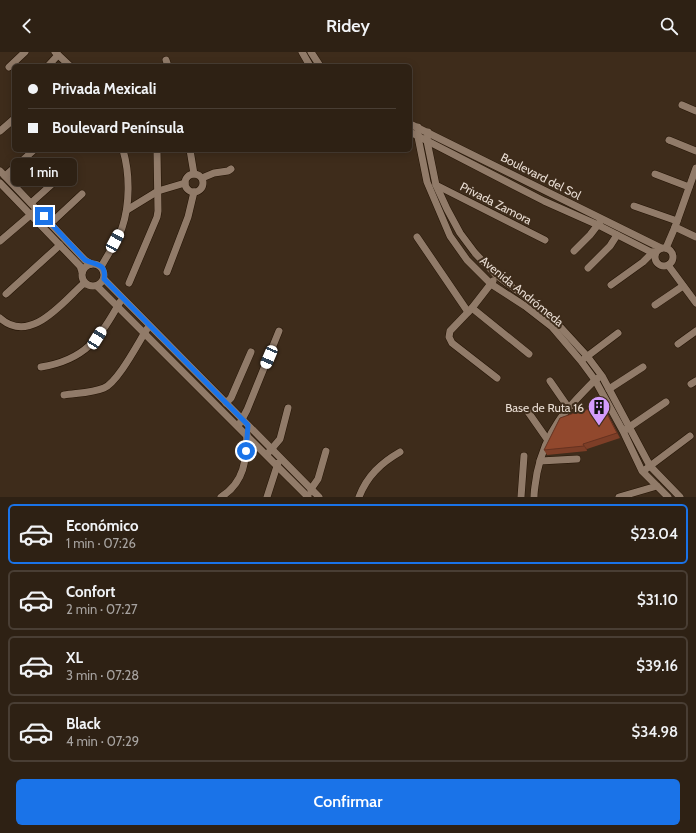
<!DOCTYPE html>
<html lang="es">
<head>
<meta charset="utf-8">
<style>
  :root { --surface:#2e2114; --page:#36291d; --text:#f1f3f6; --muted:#a7a3a0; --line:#493e34; --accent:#1a73e8 }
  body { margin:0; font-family:Cabin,sans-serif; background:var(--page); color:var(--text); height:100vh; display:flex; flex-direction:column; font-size:15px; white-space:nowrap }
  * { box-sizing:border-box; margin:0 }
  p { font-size:13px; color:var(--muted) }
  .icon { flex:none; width:22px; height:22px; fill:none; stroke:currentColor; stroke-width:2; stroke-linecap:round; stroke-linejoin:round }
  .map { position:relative; height:445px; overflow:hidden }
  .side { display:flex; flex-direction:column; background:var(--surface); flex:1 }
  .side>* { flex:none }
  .guide { position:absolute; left:12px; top:12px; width:400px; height:88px; border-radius:6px; box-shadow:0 2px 10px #0003,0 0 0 1px var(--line); display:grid; align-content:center; height:88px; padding:0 16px; background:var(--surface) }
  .end { position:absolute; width:18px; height:18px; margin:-9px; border:5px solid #1a73e8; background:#fff; box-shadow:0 0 0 2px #fff }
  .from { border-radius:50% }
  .bubble { position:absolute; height:28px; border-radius:6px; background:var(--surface); box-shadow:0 2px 10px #0003,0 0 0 1px var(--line); font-size:13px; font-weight:600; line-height:28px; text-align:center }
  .car { position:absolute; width:12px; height:24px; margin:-12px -6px; border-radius:5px; box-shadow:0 0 3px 1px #0007; background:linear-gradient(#fff 24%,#345 0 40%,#fff 0 76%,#345 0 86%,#fff 0) }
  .guide b { display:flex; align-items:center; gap:14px; height:38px; font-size:15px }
  .guide b+b { border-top:1px solid var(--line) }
  .guide i { width:10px; height:10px; background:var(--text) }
  ul { padding:7px 0 0; list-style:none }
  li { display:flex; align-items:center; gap:12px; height:60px; margin:0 8px 6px; padding:0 8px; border:2px solid var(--line); border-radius:6px }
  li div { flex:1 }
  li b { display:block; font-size:15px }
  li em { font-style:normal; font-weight:600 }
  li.active { border-color:var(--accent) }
  li>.icon { width:36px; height:36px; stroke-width:1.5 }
  .primary-button { display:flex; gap:8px; margin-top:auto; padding:8px 16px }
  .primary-button a { flex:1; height:46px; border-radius:6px; background:var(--accent); color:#fff; font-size:16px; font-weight:600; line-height:46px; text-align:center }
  header { display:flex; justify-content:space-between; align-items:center; height:52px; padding:0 16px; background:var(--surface); font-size:18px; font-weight:600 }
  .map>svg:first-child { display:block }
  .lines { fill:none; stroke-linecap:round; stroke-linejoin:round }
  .minor-casing { stroke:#241405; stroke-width:8 }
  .minor { stroke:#917b69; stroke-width:7 }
  .wall { fill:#7d3e27 }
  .shaded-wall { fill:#663220 }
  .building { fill:#91482d; stroke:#663220 }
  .route { stroke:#1a73e8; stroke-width:5 }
  .labels { text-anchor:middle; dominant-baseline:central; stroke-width:4; stroke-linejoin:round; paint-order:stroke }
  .street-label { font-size:12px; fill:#e8dcd2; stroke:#3e2c1b }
  .poi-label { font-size:12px; fill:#e8dcd2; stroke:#3e2c1b; text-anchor:end }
</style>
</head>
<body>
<header><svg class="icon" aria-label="back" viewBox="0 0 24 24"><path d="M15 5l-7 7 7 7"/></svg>Ridey<svg class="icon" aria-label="search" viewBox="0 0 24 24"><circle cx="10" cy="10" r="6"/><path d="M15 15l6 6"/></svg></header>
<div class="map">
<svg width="696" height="445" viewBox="0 0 696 445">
  <rect width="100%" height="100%" fill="#3e2c1b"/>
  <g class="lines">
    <g class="minor-casing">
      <g id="minor">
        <path d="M55,0L70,14"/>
        <path d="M302,0L310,14"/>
        <path d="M311,0L320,14"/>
        <path d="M166,8L168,14"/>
        <path d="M48,14L58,3"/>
        <path d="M9,15L25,0"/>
        <path d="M682,53L696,59"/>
        <path d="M410,72L661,196"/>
        <path d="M418,75V85L427,130L450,184L467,208L491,232L525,254L552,275L581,309L595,328L623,379L642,419L668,445"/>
        <path d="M0,79L14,67"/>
        <path d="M410,80L544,149L598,173L655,202"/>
        <path d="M428,80L427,89L436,133L447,157L460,181L475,201L496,223L531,249L554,268L587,304L602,324L650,414L680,445"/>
        <path d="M669,88L696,99"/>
        <path d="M190,98L194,122"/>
        <path d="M0,119L85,208L91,212"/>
        <circle cx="194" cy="131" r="9"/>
        <path d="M655,122L689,135"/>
        <path d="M5,124L34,98"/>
        <path d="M202,126L214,121L228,119L231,117"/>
        <path d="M0,131L80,214L82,220"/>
        <path d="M436,133L545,188"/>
        <path d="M31,151L70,116"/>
        <path d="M634,154L677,169"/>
        <path d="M127,158L158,139L185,131"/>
        <path d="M51,171L82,142"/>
        <path d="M675,175L696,185"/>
        <path d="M417,185L468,260"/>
        <path d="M0,189L34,160"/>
        <circle cx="664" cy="205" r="9"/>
        <path d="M666,196L675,175L696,116"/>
        <path d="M574,199L590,183L600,170"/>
        <circle cx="93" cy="223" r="11"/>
        <path d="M668,213L696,251"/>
        <path d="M101,215C108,202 117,189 122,176C130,152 130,122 123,98"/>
        <path d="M588,216L610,194L617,183"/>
        <path d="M167,220L188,165L194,140"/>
        <path d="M104,227L319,445"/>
        <path d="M493,229L472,256L450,279L449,285L452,291L497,326"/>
        <path d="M129,231L157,165L158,159L157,98"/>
        <path d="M611,233L643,210L653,200"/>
        <path d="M97,234L308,445"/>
        <path d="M6,242L60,193"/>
        <path d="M655,253L683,234"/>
        <path d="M472,256L529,302"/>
        <path d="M0,266C30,293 62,251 83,232H86"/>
        <path d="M678,292L696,279"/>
        <path d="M585,306L618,281"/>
        <path d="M41,315C85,308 99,287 120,250"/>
        <path d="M550,329L568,355"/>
        <path d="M691,332L696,329"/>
        <path d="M609,337L643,315"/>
        <path d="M64,343C77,341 92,341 104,336C118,330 138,291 147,277"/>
        <path d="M226,351L231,346L251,300"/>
        <path d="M526,357L547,387"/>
        <path d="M240,371L247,358L279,279"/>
        <path d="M625,378L666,350"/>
        <path d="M269,400L280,387L288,356"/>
        <path d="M540,409L577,407"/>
        <path d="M646,417L690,384"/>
        <path d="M311,440V437L318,427L326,399"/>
        <path d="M221,445C245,430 246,408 247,382"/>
        <path d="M267,445L278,411"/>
        <path d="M359,445C367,424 381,411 400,400"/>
        <path d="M521,445L524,404"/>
        <path d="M534,445C534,437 536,429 537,421C546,378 565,358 595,328L598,326"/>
        <path d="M619,445L657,434"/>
      </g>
    </g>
    <use href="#minor" class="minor"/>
  </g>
  <path class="wall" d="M603,354L606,359L620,386L587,397V399L547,403L544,398Z"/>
  <g class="shaded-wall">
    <path d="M603,354L606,359L620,386L617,381Z"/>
    <path d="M583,392L587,397V399L584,394Z"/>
  </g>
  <path class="building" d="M603,354L617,381L583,392L584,394L544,398L560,366L577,360Z"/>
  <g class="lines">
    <path class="route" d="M44,164L85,208C95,213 107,211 104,227L248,373L246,399"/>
  </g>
  <defs>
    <g id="building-pin" transform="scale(1.15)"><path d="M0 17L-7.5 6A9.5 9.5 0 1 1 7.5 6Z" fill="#d39cfc" stroke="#3e2c1b"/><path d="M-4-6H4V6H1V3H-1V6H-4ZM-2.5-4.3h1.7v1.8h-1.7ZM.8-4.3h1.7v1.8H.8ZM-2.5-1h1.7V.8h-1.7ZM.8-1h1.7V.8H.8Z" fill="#111"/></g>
  </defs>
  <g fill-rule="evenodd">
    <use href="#building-pin" x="599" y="355"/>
  </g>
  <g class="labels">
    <g class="street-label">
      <text transform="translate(541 124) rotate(27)">Boulevard del Sol</text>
      <text transform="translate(496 151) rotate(27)">Privada Zamora</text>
      <text transform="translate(522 239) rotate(39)">Avenida Andrómeda</text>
    </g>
    <g class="poi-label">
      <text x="584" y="355">Base de Ruta 16</text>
    </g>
  </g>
</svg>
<i class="end from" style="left:246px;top:399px"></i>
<i class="end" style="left:44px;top:164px"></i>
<div class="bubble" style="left:11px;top:106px;width:66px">1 min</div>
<i class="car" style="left:115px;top:189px;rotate:28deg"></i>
<i class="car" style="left:97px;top:286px;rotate:32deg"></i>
<i class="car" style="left:269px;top:305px;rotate:203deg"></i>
<div class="guide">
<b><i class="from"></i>Privada Mexicali</b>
<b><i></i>Boulevard Península</b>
</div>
</div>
<section class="side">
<ul>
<li class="active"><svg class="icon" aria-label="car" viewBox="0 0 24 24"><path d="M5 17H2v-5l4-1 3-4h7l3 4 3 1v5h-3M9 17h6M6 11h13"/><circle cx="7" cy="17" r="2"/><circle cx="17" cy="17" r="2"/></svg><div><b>Económico</b><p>1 min · 07:26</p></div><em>$23.04</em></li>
<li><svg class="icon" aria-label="car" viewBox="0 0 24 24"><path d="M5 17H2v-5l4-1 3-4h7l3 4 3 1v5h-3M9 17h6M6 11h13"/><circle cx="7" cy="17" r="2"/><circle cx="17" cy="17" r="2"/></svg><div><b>Confort</b><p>2 min · 07:27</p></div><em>$31.10</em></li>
<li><svg class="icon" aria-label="car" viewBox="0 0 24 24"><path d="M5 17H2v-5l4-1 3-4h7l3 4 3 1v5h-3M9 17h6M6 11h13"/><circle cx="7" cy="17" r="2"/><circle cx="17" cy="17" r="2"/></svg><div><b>XL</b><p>3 min · 07:28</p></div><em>$39.16</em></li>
<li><svg class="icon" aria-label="car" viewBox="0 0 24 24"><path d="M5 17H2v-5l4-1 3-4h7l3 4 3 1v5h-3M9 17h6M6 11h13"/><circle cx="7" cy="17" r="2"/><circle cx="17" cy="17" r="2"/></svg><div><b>Black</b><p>4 min · 07:29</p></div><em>$34.98</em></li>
</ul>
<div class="primary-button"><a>Confirmar</a></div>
</section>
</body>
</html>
